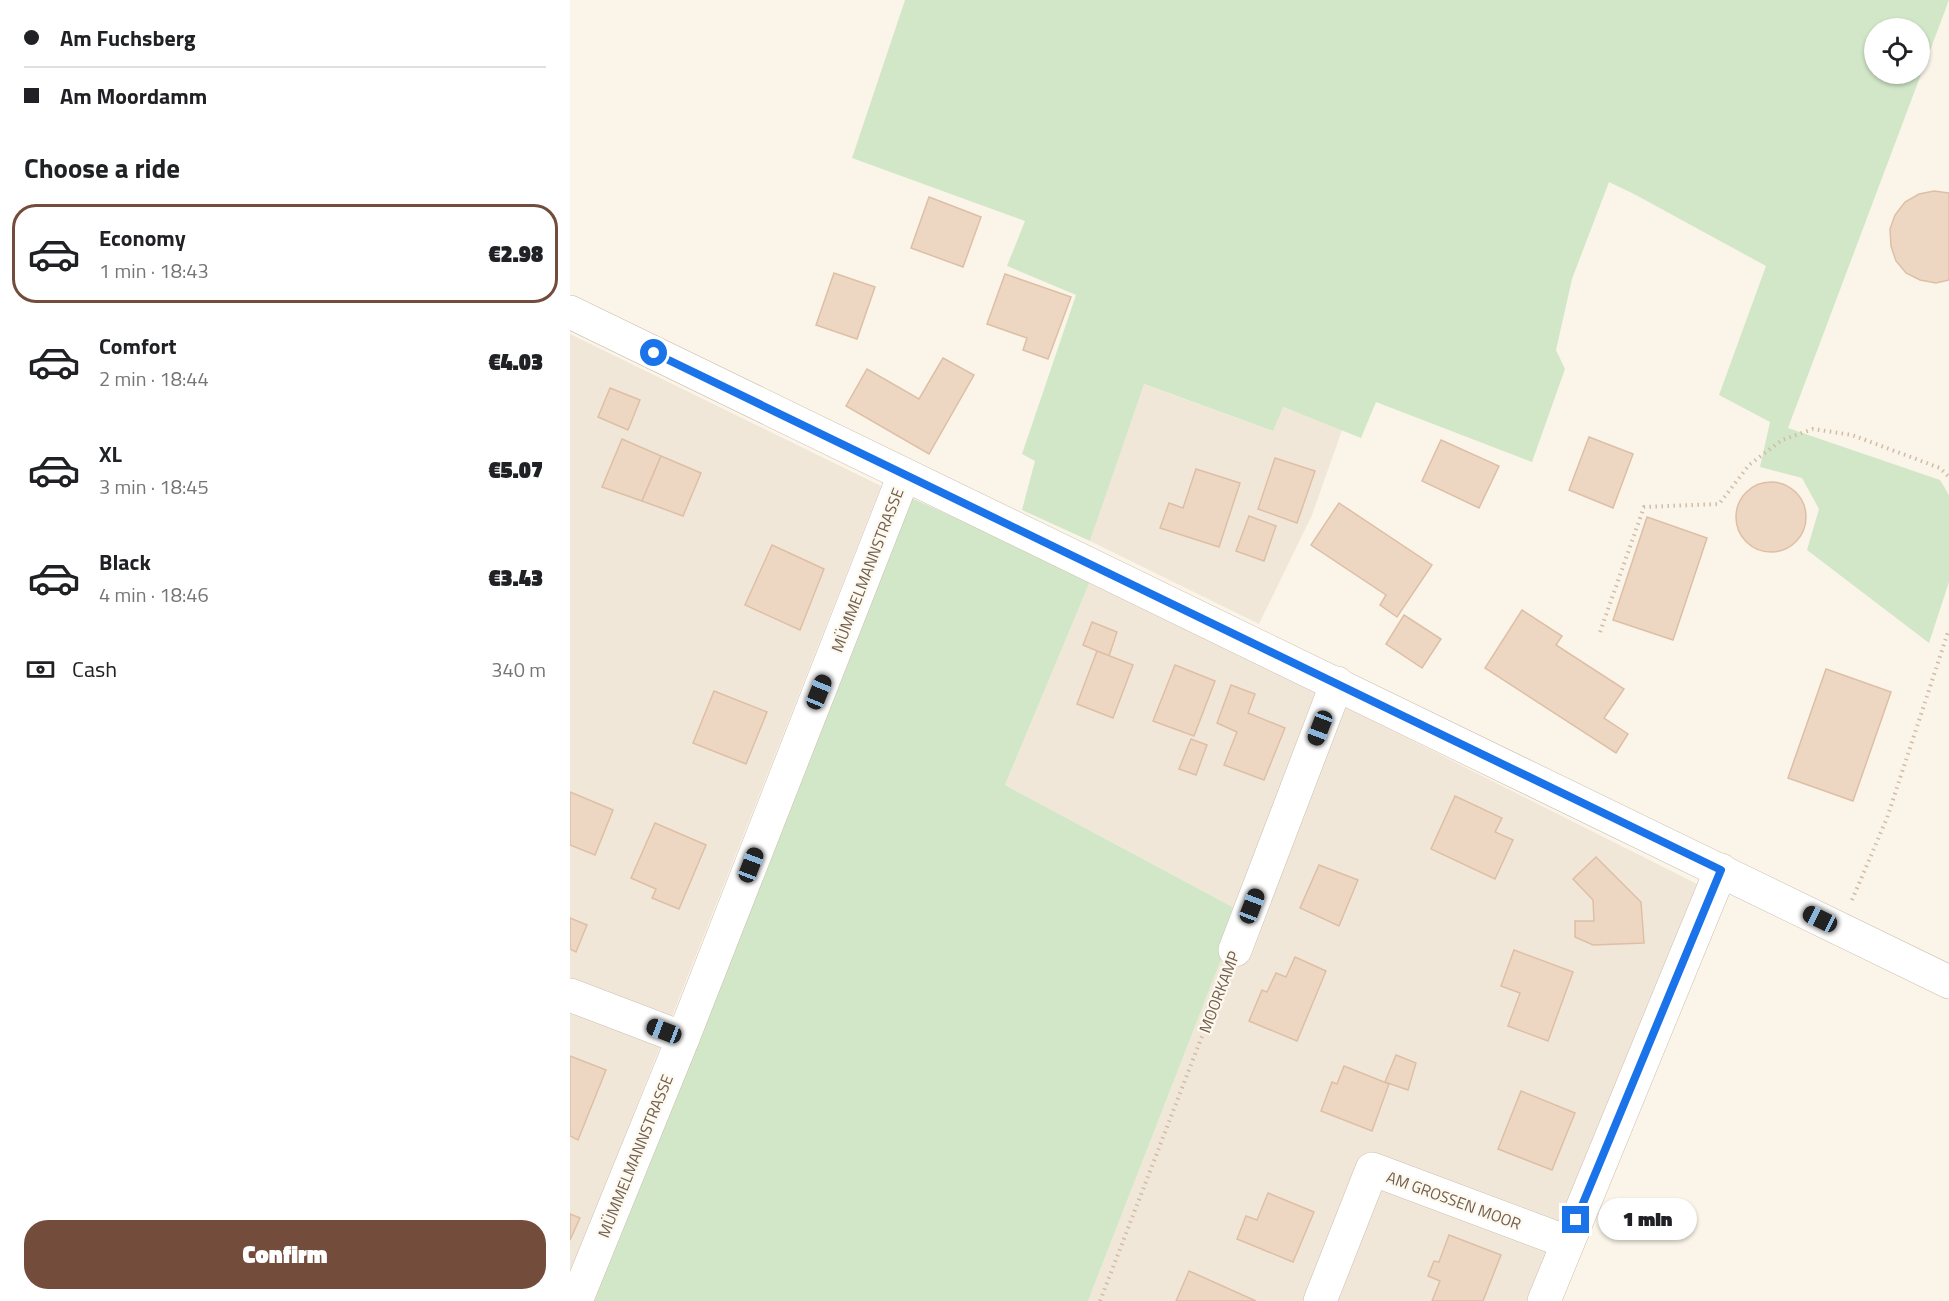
<!DOCTYPE html>
<html lang="en">
<head>
<meta charset="utf-8">
<style>
  :root { --surface:#fff; --page:#f6f6f6; --text:#202124; --muted:#757577; --line:#e0e0e0; --accent:#734c3c }
  body { margin:0; font-family:"Titillium Web",sans-serif; background:var(--page); color:var(--text); height:100vh; display:flex; flex-direction:column; font-size:22px; white-space:nowrap }
  * { box-sizing:border-box; margin:0 }
  p { font-size:20px; color:var(--muted) }
  .icon { flex:none; width:33px; height:33px; fill:none; stroke:currentColor; stroke-width:2; stroke-linecap:round; stroke-linejoin:round }
  .map { position:relative; flex:1; overflow:hidden }
  .sheet { display:flex; flex-direction:column; background:var(--surface); width:570px }
  .sheet>* { flex:none }
  .hud { display:grid; align-content:center; height:132px; padding:0 24px; background:var(--surface) }
  .tools { position:absolute; left:1294px; top:18px; display:grid; gap:12px }
  .tools a { display:grid; place-items:center; width:66px; height:66px; border-radius:50%; background:var(--surface); box-shadow:0 2px 4px #0004; font-size:30px }
  .end { position:absolute; width:27px; height:27px; margin:-14px; border:8px solid #1a73e8; background:#fff; box-shadow:0 0 0 3px #fff }
  .from { border-radius:50% }
  .bubble { position:absolute; height:42px; border-radius:21px; background:var(--surface); box-shadow:0 2px 4px #0004; font-size:20px; font-weight:800; line-height:42px; text-align:center }
  .car { position:absolute; width:18px; height:36px; margin:-18px -9px; border-radius:8px; box-shadow:0 0 4px 2px #0007; background:linear-gradient(#222 24%,#8ab4d8 0 40%,#222 0 76%,#8ab4d8 0 86%,#222 0) }
  .hud b { display:flex; align-items:center; gap:21px; height:57px; font-size:22px }
  .hud b+b { border-top:2px solid var(--line) }
  .hud i { width:15px; height:15px; background:var(--text) }
  ul { padding:0; list-style:none }
  li { display:flex; align-items:center; gap:18px; height:99px; margin:0 12px 9px; padding:0 12px; border:3px solid transparent; border-radius:24px }
  li div { flex:1 }
  li b { display:block; font-size:22px }
  li em { font-style:normal; font-weight:800 }
  li.on { border-color:var(--accent) }
  li>.icon { width:54px; height:54px; stroke-width:1.5 }
  h2 { padding:0 24px; font-size:27px; line-height:72px }
  .pay { display:flex; align-items:center; gap:15px; height:66px; padding:0 24px; font-size:22px }
  .pay p { margin-inline-start:auto }
  .action { display:flex; gap:12px; margin-top:auto; padding:12px 24px }
  .action a { flex:1; height:69px; border-radius:24px; background:var(--accent); color:#fff; font-size:24px; font-weight:800; line-height:69px; text-align:center }
  main { display:flex; flex:1; min-height:0 }
  .map>svg:first-child { display:block }
  .residential { fill:#f1e7d8 }
  .green { fill:#d2e7c8; fill-rule:evenodd }
  .building { fill:#edd7c3; stroke:#debfa5; stroke-width:1.5 }
  .lines { fill:none; stroke-linecap:round; stroke-linejoin:round }
  .minor-casing { stroke:#ccbeaf; stroke-width:34 }
  .path { stroke:#d2bba6; stroke-width:4; stroke-dasharray:1.5 4.5; stroke-linecap:butt }
  .minor { stroke:#fff; stroke-width:33 }
  .route { stroke:#1a73e8; stroke-width:8 }
  .labels { text-anchor:middle; dominant-baseline:central; stroke-width:4.5; stroke-linejoin:round; paint-order:stroke }
  .street-label { font-size:16px; fill:#725e4f; stroke:#fdf9ef }
</style>
</head>
<body>
<main>
<section class="sheet">
<div class="hud">
<b><i class="from"></i>Am Fuchsberg</b>
<b><i></i>Am Moordamm</b>
</div>
<h2>Choose a ride</h2>
<ul>
<li class="on"><svg class="icon" aria-label="car" viewBox="0 0 24 24"><path d="M5 17H2v-5l4-1 3-4h7l3 4 3 1v5h-3M9 17h6M6 11h13"/><circle cx="7" cy="17" r="2"/><circle cx="17" cy="17" r="2"/></svg><div><b>Economy</b><p>1 min · 18:43</p></div><em>€2.98</em></li>
<li><svg class="icon" aria-label="car" viewBox="0 0 24 24"><path d="M5 17H2v-5l4-1 3-4h7l3 4 3 1v5h-3M9 17h6M6 11h13"/><circle cx="7" cy="17" r="2"/><circle cx="17" cy="17" r="2"/></svg><div><b>Comfort</b><p>2 min · 18:44</p></div><em>€4.03</em></li>
<li><svg class="icon" aria-label="car" viewBox="0 0 24 24"><path d="M5 17H2v-5l4-1 3-4h7l3 4 3 1v5h-3M9 17h6M6 11h13"/><circle cx="7" cy="17" r="2"/><circle cx="17" cy="17" r="2"/></svg><div><b>XL</b><p>3 min · 18:45</p></div><em>€5.07</em></li>
<li><svg class="icon" aria-label="car" viewBox="0 0 24 24"><path d="M5 17H2v-5l4-1 3-4h7l3 4 3 1v5h-3M9 17h6M6 11h13"/><circle cx="7" cy="17" r="2"/><circle cx="17" cy="17" r="2"/></svg><div><b>Black</b><p>4 min · 18:46</p></div><em>€3.43</em></li>
</ul>
<div class="pay"><svg class="icon" aria-label="cash" viewBox="0 0 24 24"><path d="M3 7h18v10H3z"/><circle cx="12" cy="12" r="2"/></svg>Cash<p>340 m</p></div>
<div class="action"><a>Confirm</a></div>
</section>
<div class="map">
<svg width="1379" height="1301" viewBox="0 0 1379 1301">
  <rect width="100%" height="100%" fill="#faf5e8"/>
  <g class="residential">
    <path d="M0,334L311,486L0,1275Z"/>
    <path d="M573,384L702,431L712,407L772,430L742,515L689,624L520,541Z"/>
    <path d="M521,579L1127,884L959,1301H518L670,911L435,785Z"/>
  </g>
  <g class="green">
    <path d="M335,0H1379L1218,428L1370,480L1379,495V582L1359,643L1237,550L1249,509L1232,478L1190,467L1200,422L1149,395L1196,266L1064,194L1039,182L1002,279L986,350L995,369L962,462L806,402L791,438L713,407L703,431L574,384L520,541L452,510L465,461L452,454L506,295L437,266L455,221L282,158ZM1350,28V74H1305V28Z"/>
    <path d="M337,496L521,579L435,785L670,911L518,1301H21Z"/>
  </g>
  <g class="building">
    <path d="M1364,191L1379,193V280L1366,283L1350,280L1336,273L1326,261L1321,246L1320,229L1325,215L1335,202L1349,194Z"/>
    <path d="M359,197L411,217L393,267L341,248Z"/>
    <path d="M264,273L305,287L287,339L246,325Z"/>
    <path d="M435,274L501,297L478,359L453,350L457,338L417,324Z"/>
    <path d="M373,358L404,375L359,454L276,406L297,369L349,399Z"/>
    <path d="M40,388L70,400L58,430L28,417Z"/>
    <path d="M1019,437L1063,454L1043,508L999,490Z"/>
    <path d="M52,439L91,456L72,501L32,487Z"/>
    <path d="M871,440L929,466L909,508L852,481Z"/>
    <path d="M91,456L131,473L113,516L72,501Z"/>
    <path d="M705,458L745,471L727,523L688,509Z"/>
    <path d="M626,469L670,483L649,547L590,528L599,503L613,508Z"/>
    <circle cx="1201" cy="517" r="35"/>
    <path d="M769,503L862,565L827,617L810,605L816,595L741,545Z"/>
    <path d="M679,516L706,526L694,561L666,551Z"/>
    <path d="M1077,517L1137,538L1103,640L1043,620Z"/>
    <path d="M202,545L254,569L230,630L175,605Z"/>
    <path d="M952,610L992,636L986,645L1054,689L1034,718L1058,734L1046,753L915,668Z"/>
    <path d="M834,615L871,639L852,668L816,644Z"/>
    <path d="M522,622L547,632L539,656L513,645Z"/>
    <path d="M527,651L563,665L543,718L507,704Z"/>
    <path d="M605,665L645,681L624,736L583,721Z"/>
    <path d="M1256,669L1321,692L1283,801L1218,778Z"/>
    <path d="M661,685L685,694L678,713L715,728L694,780L654,765L667,732L647,723Z"/>
    <path d="M144,691L197,712L176,764L123,743Z"/>
    <path d="M621,739L637,745L626,775L609,769Z"/>
    <path d="M0,792L43,810L25,855L0,845Z"/>
    <path d="M885,796L932,818L925,832L943,840L925,879L861,849Z"/>
    <path d="M85,823L136,845L109,909L82,898L86,889L61,878Z"/>
    <path d="M1026,857L1071,902L1074,943L1023,945L1005,937V921H1024L1023,900L1003,879Z"/>
    <path d="M749,865L788,880L769,926L730,908Z"/>
    <path d="M0,918L17,925L6,952L0,949Z"/>
    <path d="M944,950L1003,972L978,1041L938,1026L950,993L931,986Z"/>
    <path d="M725,957L756,971L727,1041L679,1021L692,990L697,992L706,973L716,977Z"/>
    <path d="M826,1055L846,1063L838,1090L815,1082Z"/>
    <path d="M0,1056L36,1070L8,1140L0,1136Z"/>
    <path d="M774,1066L819,1084L802,1131L751,1111L762,1082L767,1084Z"/>
    <path d="M951,1091L1005,1113L982,1170L928,1149Z"/>
    <path d="M698,1193L744,1212L723,1262L667,1239L676,1216L687,1220Z"/>
    <path d="M0,1214L10,1218L0,1240Z"/>
    <path d="M879,1235L931,1255L913,1301H862L870,1281L858,1276L864,1261L869,1262Z"/>
    <path d="M619,1271L686,1301H606Z"/>
  </g>
  <g class="lines">
    <g class="minor-casing">
      <g id="minor">
        <path d="M0,312L1379,982"/>
        <path d="M665,950L767,683"/>
        <path d="M0,995L113,1038"/>
        <path d="M6,1301L113,1038L334,475"/>
        <path d="M750,1301L802,1169L997,1242"/>
        <path d="M974,1301L1151,870"/>
      </g>
    </g>
    <g class="path">
      <path d="M1030,632L1074,507L1149,504L1179,465L1212,440L1243,429L1282,435L1370,468L1379,477"/>
      <path d="M1282,900L1317,818L1379,629"/>
      <path d="M530,1301L654,979"/>
    </g>
    <use href="#minor" class="minor"/>
  </g>
  <g class="lines">
    <path class="route" d="M84,353L1151,870L1006,1220"/>
  </g>
  <g class="labels">
    <g class="street-label">
      <text transform="translate(297 570) rotate(-69)">MÜMMELMANNSTRASSE</text>
      <text transform="translate(649 992) rotate(-69)">MOORKAMP</text>
      <text transform="translate(65 1156) rotate(-68)">MÜMMELMANNSTRASSE</text>
      <text transform="translate(884 1200) rotate(20)">AM GROSSEN MOOR</text>
    </g>
  </g>
</svg>
<div class="tools">
<a><svg class="icon" aria-label="locate" viewBox="0 0 24 24"><circle cx="12" cy="12" r="6"/><path d="M12 2v4M12 18v4M2 12h4M18 12h4"/></svg></a>
</div>
<i class="end from" style="left:84px;top:353px"></i>
<i class="end" style="left:1006px;top:1220px"></i>
<div class="bubble" style="left:1028px;top:1198px;width:99px">1 min</div>
<i class="car" style="left:249px;top:692px;rotate:22deg"></i>
<i class="car" style="left:750px;top:728px;rotate:201deg"></i>
<i class="car" style="left:181px;top:865px;rotate:21deg"></i>
<i class="car" style="left:682px;top:906px;rotate:21deg"></i>
<i class="car" style="left:1250px;top:919px;rotate:296deg"></i>
<i class="car" style="left:94px;top:1031px;rotate:291deg"></i>
</div>
</main>
</body>
</html>
